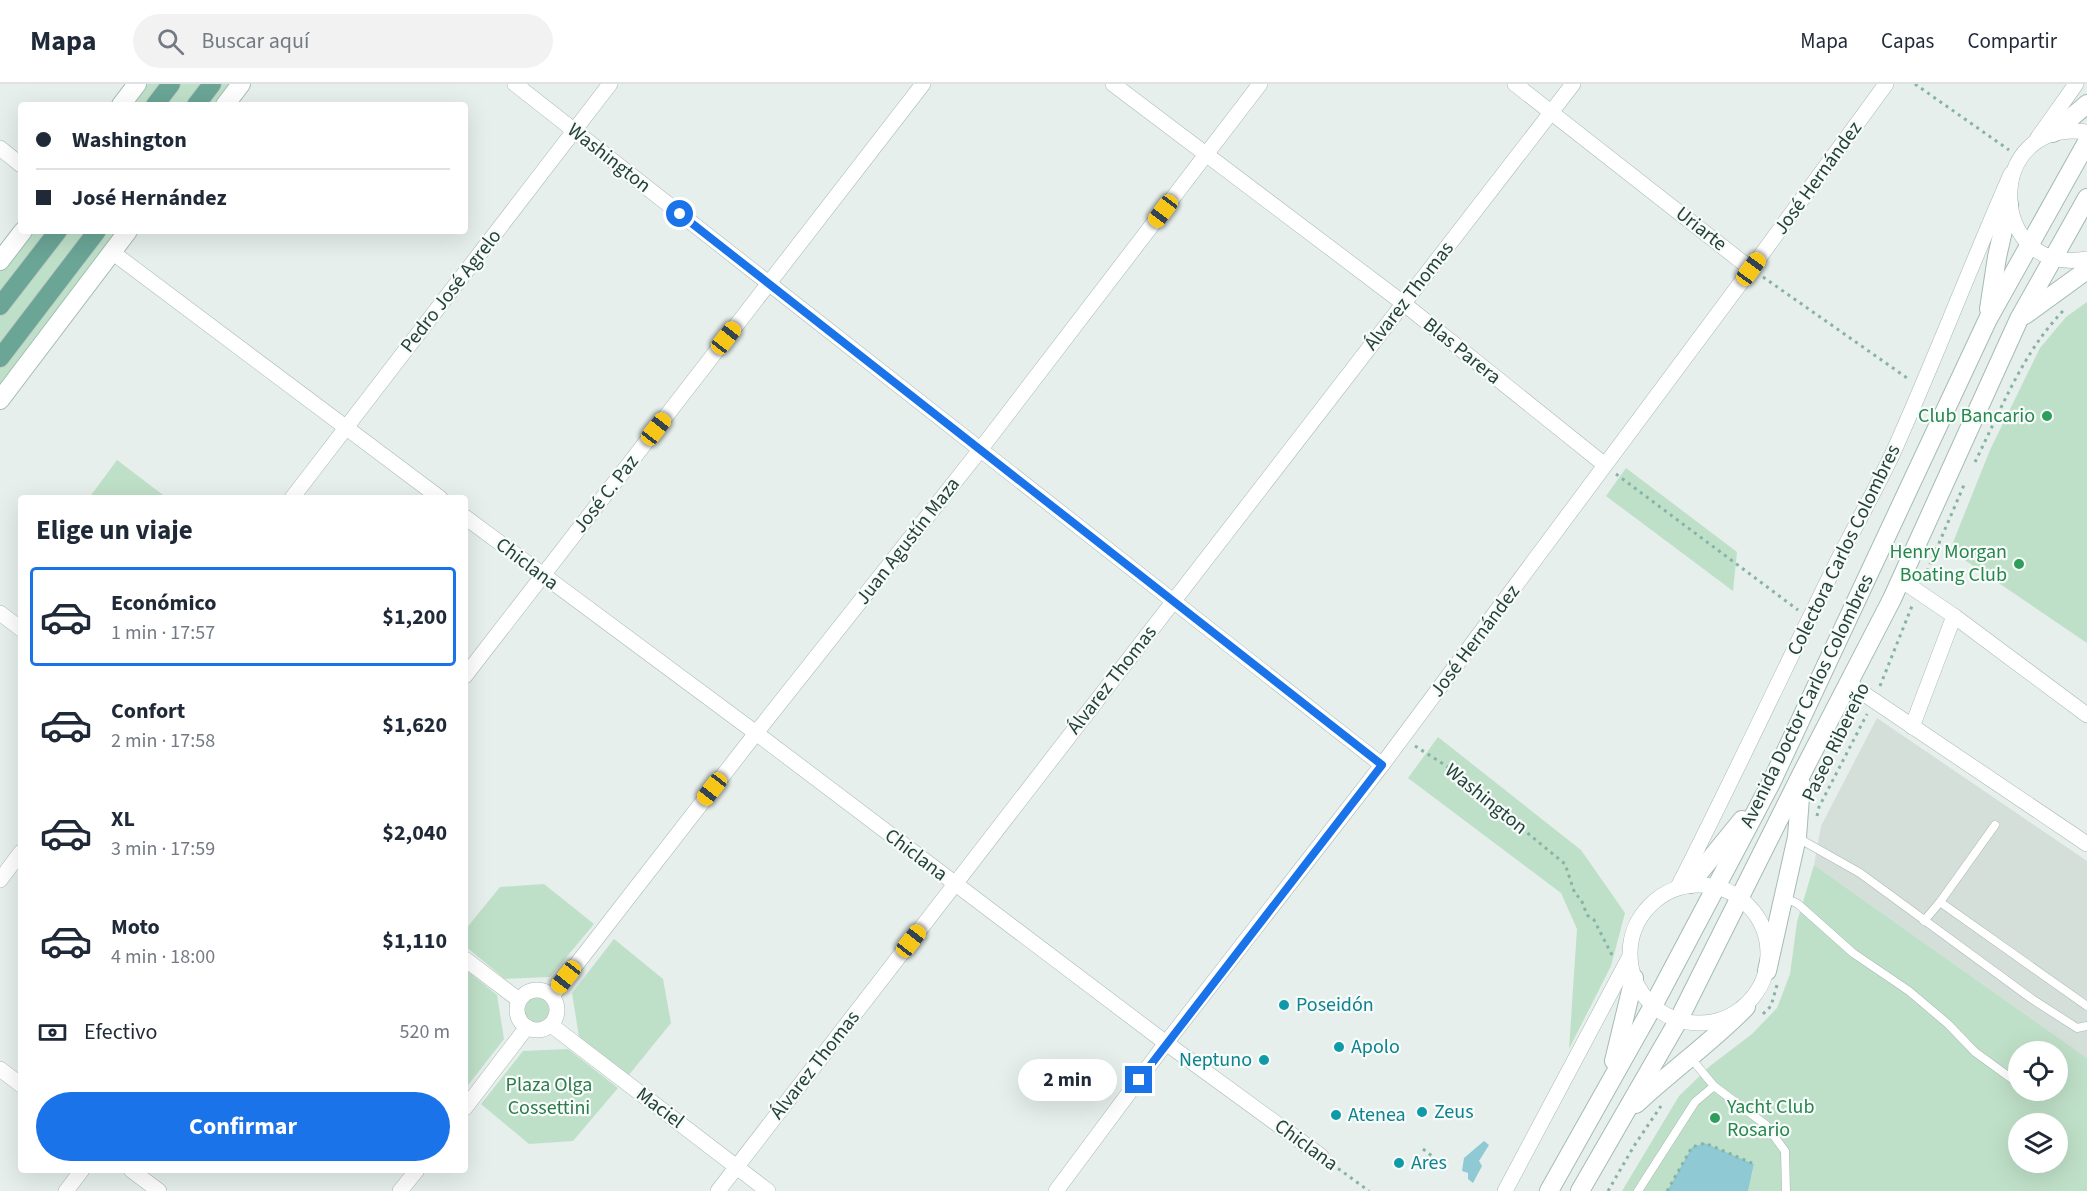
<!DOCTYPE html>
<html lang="es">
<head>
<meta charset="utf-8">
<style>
  :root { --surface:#fff; --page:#f2f2f3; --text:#1f2937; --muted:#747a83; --line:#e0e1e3; --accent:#1a73e8 }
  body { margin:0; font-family:"Source Sans 3",sans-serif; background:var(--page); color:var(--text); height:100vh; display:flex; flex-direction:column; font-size:22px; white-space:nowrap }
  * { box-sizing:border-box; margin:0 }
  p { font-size:20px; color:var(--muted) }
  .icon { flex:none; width:33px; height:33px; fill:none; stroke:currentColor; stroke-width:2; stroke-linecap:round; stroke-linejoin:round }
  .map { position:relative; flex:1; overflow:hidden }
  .details { position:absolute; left:18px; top:411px; width:450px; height:678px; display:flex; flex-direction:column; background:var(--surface); border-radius:6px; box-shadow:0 6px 24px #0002 }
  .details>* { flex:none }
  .top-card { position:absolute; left:18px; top:18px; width:450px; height:132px; border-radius:6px; box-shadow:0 6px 24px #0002; display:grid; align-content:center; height:132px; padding:0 18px; background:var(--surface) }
  .buttons { position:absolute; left:2008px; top:957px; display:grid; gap:12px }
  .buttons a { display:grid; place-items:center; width:60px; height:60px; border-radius:50%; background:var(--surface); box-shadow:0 6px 24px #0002; font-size:30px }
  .end { position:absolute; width:27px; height:27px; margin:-14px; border:8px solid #1a73e8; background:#fff; box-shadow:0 0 0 3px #fff }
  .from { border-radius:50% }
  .bubble { position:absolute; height:42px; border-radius:21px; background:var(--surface); box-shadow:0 6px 24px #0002; font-size:20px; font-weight:700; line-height:42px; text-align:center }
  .car { position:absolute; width:18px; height:36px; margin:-18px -9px; border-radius:8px; box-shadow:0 0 4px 2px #0007; background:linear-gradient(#f5c518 24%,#345 0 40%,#f5c518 0 76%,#345 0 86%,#f5c518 0) }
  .top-card b { display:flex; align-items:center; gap:21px; height:57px; font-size:22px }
  .top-card b+b { border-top:2px solid var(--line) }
  .top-card i { width:15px; height:15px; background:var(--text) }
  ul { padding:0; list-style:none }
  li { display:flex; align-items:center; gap:18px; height:99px; margin:0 12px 9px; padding:0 6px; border:3px solid transparent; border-radius:6px }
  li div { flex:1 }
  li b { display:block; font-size:22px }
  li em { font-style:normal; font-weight:700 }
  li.current { border-color:var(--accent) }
  li>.icon { width:54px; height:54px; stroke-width:1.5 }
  h2 { padding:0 18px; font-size:27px; line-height:72px }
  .pay { display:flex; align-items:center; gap:15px; height:66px; padding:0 18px; font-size:22px }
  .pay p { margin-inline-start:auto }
  .primary-button { display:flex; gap:12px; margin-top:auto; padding:12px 18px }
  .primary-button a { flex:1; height:69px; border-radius:36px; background:var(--accent); color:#fff; font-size:24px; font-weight:700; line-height:69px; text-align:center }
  header { display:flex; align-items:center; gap:36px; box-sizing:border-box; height:84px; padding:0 30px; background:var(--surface); border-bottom:2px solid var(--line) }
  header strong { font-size:28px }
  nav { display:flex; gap:33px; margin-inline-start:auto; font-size:21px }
  .search { width:420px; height:54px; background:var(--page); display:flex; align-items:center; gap:15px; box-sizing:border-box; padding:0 21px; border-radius:33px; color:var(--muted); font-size:22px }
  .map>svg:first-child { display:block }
  .built { fill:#d4dfda }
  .green { fill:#bfe0c8; fill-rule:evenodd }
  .water { fill:#8ec9d4 }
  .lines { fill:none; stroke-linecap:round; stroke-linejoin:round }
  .lane-casing { stroke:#a8b8b2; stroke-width:9 }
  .street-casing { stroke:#a8b8b2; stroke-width:16 }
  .secondary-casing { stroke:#a4bbb3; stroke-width:20 }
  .primary-casing { stroke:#c2cac8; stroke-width:20 }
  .path { stroke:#86b3a5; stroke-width:3; stroke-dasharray:3 4.5; stroke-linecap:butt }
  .lane { stroke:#fff; stroke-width:8 }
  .street { stroke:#fff; stroke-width:15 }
  .secondary { stroke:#fff; stroke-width:18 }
  .primary { stroke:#6aa596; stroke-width:18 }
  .route { stroke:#1a73e8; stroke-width:8 }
  .leisure-dot { fill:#2e9e5b; stroke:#f7fbf9; stroke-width:2 }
  .culture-dot { fill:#0f9aa8; stroke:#f7fbf9; stroke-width:2 }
  .labels { text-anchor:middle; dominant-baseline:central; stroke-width:4.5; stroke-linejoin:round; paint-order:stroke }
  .street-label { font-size:20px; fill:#24423a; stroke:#f7fbf9 }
  .leisure-label { font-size:20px; fill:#27864d; stroke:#f7fbf9; text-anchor:end }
  .culture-label { font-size:20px; fill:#0d838f; stroke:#f7fbf9; text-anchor:start }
  .park-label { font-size:20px; fill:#2d7a4b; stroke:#f7fbf9 }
</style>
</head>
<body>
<header>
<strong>Mapa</strong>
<div class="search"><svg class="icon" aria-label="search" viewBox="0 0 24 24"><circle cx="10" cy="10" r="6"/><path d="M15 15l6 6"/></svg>Buscar aquí</div>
<nav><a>Mapa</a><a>Capas</a><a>Compartir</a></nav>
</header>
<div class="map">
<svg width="2087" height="1107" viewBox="0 0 2087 1107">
  <rect width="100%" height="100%" fill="#e6efeb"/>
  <path class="built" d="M1877,634L2087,777V974L1814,781L1821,742Z"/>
  <g class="green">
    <path d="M137,0H241L225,21H121Z"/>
    <path d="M23,147H128L0,316V177Z"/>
    <path d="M2087,218V559L1950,466L1990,366L2040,264L2066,233Z"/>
    <path d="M117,376L167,414H89Z"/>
    <path d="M1626,384L1737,468L1733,507L1606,412Z"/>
    <path d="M1438,653L1581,766L1625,829L1611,882L1569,965L1577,845L1561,809L1408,694Z"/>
    <path d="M1814,781L2087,974V1107H1748L1754,1080L1705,1059L1692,1063L1667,1107H1622L1679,1012L1710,982L1752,950L1777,924L1790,890L1797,838ZM2019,968H2058V1006H2019ZM2019,1040H2058V1078H2019Z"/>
    <path d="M544,800L594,840L550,893L505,895L465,862V846L500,803Z"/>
    <path d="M614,855L663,895L671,939L628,992L579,953L572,909Z"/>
    <path d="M465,885L497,911L504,955L465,1005Z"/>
    <circle cx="536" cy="926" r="13"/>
    <path d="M568,965L618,1004L573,1057L529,1060L481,1020L523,967Z"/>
  </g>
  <g class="water">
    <path d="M1484,1057L1489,1061L1479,1077L1482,1082L1473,1099L1468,1095V1089L1462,1087L1464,1074Z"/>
    <path d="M1705,1059L1754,1080L1748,1107H1667L1692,1063Z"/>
  </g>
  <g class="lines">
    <g class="lane-casing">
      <g id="lane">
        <path d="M1798,754L1860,789L2032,915L2077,944L2087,942"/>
        <path d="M1784,813L1798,820L1853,869L1909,907L1948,940L1975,968L2019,1000"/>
        <path d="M1940,818L2087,922"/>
        <path d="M1924,837L1940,818L1995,741"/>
        <path d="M1690,973L1714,1002L1766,1041L1785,1067L1786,1107"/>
        <path d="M1638,1107L1695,1018L1714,1002"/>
      </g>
    </g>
    <g class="street-casing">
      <g id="street">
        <path d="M515,0L1382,681"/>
        <path d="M1113,0L1403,219L1605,381"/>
        <path d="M1515,0L1751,185"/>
        <path d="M2087,48C1982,33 1986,193 2087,175"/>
        <path d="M2037,55L2076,0"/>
        <path d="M0,64L21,81"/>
        <path d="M112,168L440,414"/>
        <path d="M292,414L610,0"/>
        <path d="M465,433L756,649L1166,959L1321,1072"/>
        <path d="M1901,496L1954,532L2087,631"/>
        <path d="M0,529L21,545"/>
        <path d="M465,592L923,0"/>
        <path d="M1848,599L2087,760"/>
        <path d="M1912,643L1954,532"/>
        <path d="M0,796L21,768"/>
        <circle cx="1699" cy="870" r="69"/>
        <path d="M1678,803C1732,697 1782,590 1834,484C1853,446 1874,409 1892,371C1934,278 1970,183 2011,90"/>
        <path d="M465,875L519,916"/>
        <circle cx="537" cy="926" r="20"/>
        <path d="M552,912L756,649L980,366L1260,0"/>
        <path d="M551,941L768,1107"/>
        <path d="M0,985L21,1001"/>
        <path d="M465,1024L527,943"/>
        <path d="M131,1086L159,1107"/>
        <path d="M66,1107L82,1086"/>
        <path d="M400,1107L417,1086"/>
        <path d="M718,1107L1573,0"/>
        <path d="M1056,1107L1166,959L1382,681L1751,185L1886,0"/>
        <path d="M1505,1107L1629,874"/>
      </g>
    </g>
    <g class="secondary-casing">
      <g id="secondary">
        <path d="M121,21L137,0"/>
        <path d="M225,21L241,0"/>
        <path d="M2053,49L2087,20"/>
        <path d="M0,177L23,147"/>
        <path d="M1989,225L1997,173L2009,120"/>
        <path d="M2025,231L2087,186"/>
        <path d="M0,316L128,147"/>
        <path d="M1690,800L1742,736"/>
        <path d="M1767,887L1797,753L1801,700"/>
        <path d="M1614,977L1634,894"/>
        <path d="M1636,1020C1672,986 1712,958 1746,923"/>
        <path d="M1549,1107L1653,922L1771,699L1988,235L2087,58"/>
        <path d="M1580,1107L1678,937L1802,689L1892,515L2019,235L2087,114"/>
      </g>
    </g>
    <g class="primary-casing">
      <g id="primary">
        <path d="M155,21L171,0"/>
        <path d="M196,21L212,0"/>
        <path d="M0,222L58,147"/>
        <path d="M0,274L97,147"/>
      </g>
    </g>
    <g class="path">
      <path d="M1915,0L2009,66"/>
      <path d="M1763,193L1910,296"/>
      <path d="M1975,378C2001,326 2023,267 2065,225"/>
      <path d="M1616,390L1798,526"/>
      <path d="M1924,494L1964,401"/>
      <path d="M1880,602L1912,522"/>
      <path d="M1415,662L1445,681L1565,780L1575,810L1581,815L1587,831L1594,836L1612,871"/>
      <path d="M1817,732L1819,723L1867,630"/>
      <path d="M1763,930L1771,922L1777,901"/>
      <path d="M1423,1065L1442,1080"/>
      <path d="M1332,1080L1369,1107"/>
      <path d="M1608,1107L1634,1062L1661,1022"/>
      <path d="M1667,1107L1692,1063L1705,1059L1754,1080"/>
    </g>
    <use href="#lane" class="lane"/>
    <use href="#street" class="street"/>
    <use href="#secondary" class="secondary"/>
    <use href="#primary" class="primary"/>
  </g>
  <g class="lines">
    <path class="route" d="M680,130L1382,681L1139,996"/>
  </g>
  <g class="leisure-dot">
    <circle cx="2047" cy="332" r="6"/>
    <circle cx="2019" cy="480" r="6"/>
    <circle cx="1715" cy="1034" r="6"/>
  </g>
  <g class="culture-dot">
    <circle cx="1284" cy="921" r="6"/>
    <circle cx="1339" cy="963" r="6"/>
    <circle cx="1264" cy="976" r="6"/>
    <circle cx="1422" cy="1028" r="6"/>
    <circle cx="1336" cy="1031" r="6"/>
    <circle cx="1399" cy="1079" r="6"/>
  </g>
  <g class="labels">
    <g class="street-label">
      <text transform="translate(609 74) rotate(38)">Washington</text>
      <text transform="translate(1818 94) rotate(-54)">José Hernández</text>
      <text transform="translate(1701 145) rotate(38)">Uriarte</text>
      <text transform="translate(451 207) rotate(-52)">Pedro José Agrelo</text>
      <text transform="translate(1409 212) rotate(-52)">Álvarez Thomas</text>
      <text transform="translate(1462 267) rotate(39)">Blas Parera</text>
      <text transform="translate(606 410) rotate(-52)">José C. Paz</text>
      <text transform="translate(908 457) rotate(-52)">Juan Agustín Maza</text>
      <text transform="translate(1844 466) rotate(-64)">Colectora Carlos Colombres</text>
      <text transform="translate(527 480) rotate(37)">Chiclana</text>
      <text transform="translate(1475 557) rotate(-53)">José Hernández</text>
      <text transform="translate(1112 596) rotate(-52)">Álvarez Thomas</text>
      <text transform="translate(1807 617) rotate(-64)">Avenida Doctor Carlos Colombres</text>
      <text transform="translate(1836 658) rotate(-64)">Paseo Ribereño</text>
      <text transform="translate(1486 715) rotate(39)">Washington</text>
      <text transform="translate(916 771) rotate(37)">Chiclana</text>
      <text transform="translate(815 981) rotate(-52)">Álvarez Thomas</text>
      <text transform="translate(660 1024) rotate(37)">Maciel</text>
      <text transform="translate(1306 1061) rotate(36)">Chiclana</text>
    </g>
    <g class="leisure-label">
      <text x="2035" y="332">Club Bancario</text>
      <text x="2007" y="468">Henry Morgan<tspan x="2007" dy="23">Boating Club</tspan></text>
      <text x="1727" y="1023" text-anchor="start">Yacht Club<tspan x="1727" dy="23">Rosario</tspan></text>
    </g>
    <g class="culture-label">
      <text x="1296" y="921">Poseidón</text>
      <text x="1351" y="963">Apolo</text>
      <text x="1252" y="976" text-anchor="end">Neptuno</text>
      <text x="1434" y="1028">Zeus</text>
      <text x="1348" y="1031">Atenea</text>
      <text x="1411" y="1079">Ares</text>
    </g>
    <g class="park-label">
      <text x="549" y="1001">Plaza Olga<tspan x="549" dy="23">Cossettini</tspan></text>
    </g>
  </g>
</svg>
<div class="buttons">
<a><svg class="icon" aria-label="locate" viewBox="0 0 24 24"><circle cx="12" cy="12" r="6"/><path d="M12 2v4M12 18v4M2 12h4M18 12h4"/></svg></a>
<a><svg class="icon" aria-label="layers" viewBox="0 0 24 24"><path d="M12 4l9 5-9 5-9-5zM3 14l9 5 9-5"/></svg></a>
</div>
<i class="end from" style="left:680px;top:130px"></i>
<i class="end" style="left:1139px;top:996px"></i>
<div class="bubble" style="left:1018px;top:975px;width:99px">2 min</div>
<i class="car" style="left:1163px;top:127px;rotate:217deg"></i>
<i class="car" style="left:1751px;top:185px;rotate:36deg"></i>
<i class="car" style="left:726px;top:254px;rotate:38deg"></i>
<i class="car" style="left:656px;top:345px;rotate:38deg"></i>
<i class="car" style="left:712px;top:705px;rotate:218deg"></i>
<i class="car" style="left:911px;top:857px;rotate:38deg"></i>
<i class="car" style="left:566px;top:893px;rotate:218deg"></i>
<div class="top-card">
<b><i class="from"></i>Washington</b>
<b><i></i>José Hernández</b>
</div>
<section class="details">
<h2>Elige un viaje</h2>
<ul>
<li class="current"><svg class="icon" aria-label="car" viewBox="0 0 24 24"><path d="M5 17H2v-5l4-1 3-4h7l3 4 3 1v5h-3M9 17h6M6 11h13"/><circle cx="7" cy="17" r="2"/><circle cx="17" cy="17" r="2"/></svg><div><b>Económico</b><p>1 min · 17:57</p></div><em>$1,200</em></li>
<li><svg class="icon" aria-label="car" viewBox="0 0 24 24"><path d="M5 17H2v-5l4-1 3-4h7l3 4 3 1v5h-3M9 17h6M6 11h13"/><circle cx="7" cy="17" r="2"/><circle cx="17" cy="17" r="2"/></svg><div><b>Confort</b><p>2 min · 17:58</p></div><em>$1,620</em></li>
<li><svg class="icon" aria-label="car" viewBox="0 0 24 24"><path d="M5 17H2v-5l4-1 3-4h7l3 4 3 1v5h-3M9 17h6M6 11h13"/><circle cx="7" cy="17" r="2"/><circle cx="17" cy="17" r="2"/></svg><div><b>XL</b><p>3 min · 17:59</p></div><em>$2,040</em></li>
<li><svg class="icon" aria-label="car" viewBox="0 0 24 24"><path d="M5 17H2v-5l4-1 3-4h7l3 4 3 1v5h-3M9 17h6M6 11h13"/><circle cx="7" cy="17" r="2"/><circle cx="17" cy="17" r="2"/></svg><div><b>Moto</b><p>4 min · 18:00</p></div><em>$1,110</em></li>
</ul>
<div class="pay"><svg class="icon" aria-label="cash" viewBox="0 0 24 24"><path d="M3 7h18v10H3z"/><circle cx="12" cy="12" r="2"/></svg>Efectivo<p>520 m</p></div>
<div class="primary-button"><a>Confirmar</a></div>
</section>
</div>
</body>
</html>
